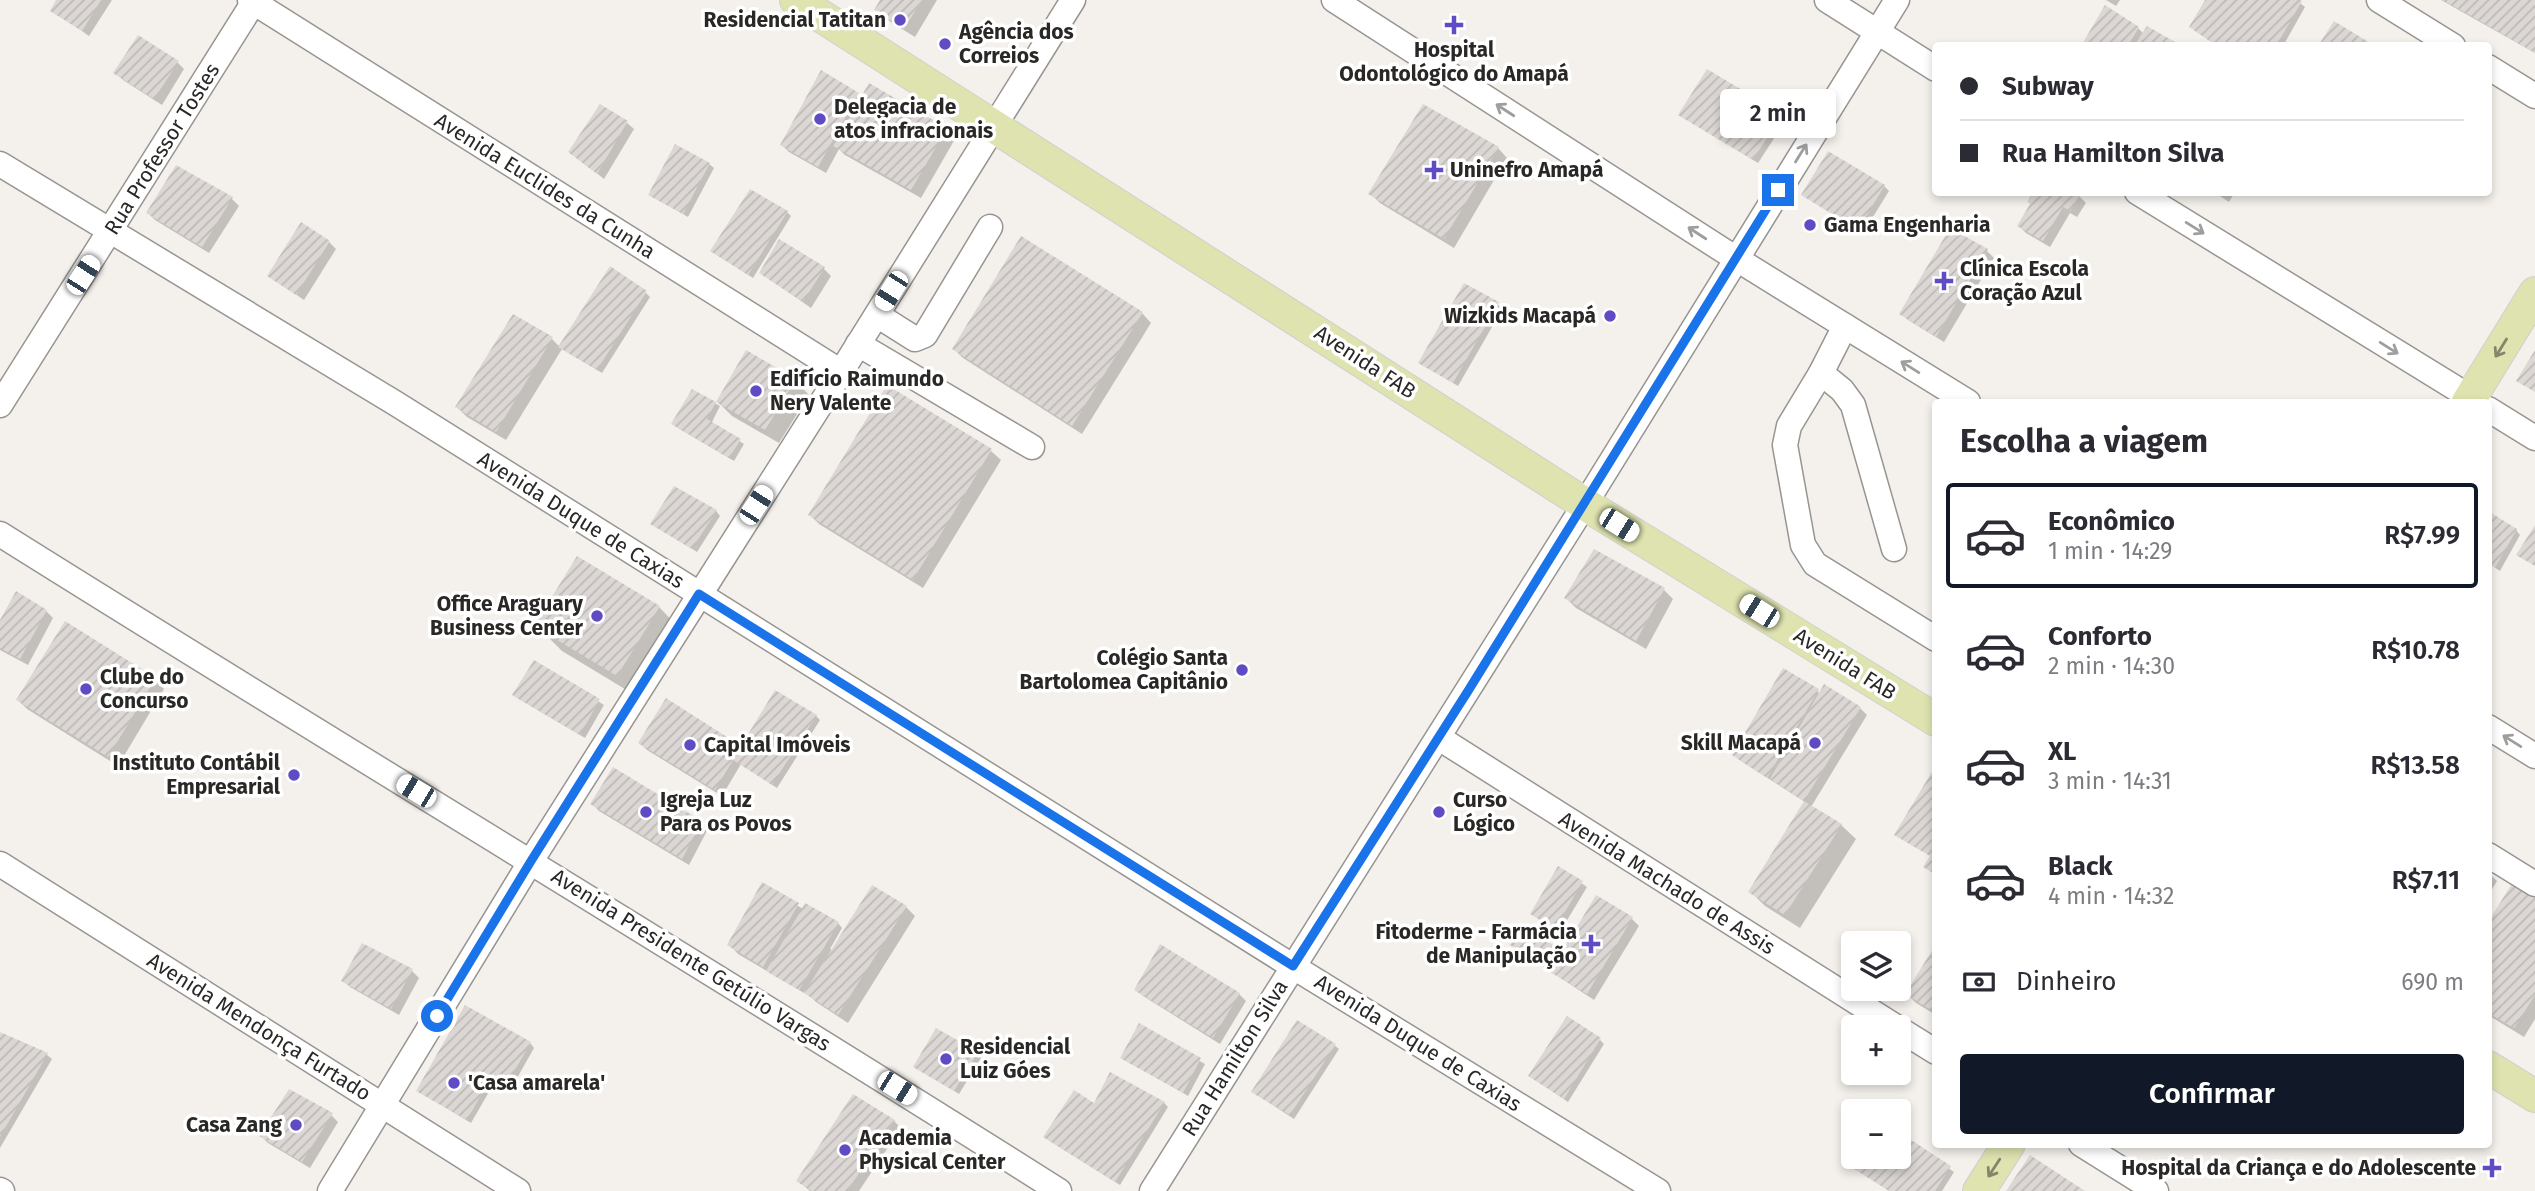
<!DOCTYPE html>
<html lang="pt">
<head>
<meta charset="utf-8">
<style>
  :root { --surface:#fff; --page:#f7f7f7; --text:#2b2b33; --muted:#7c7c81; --line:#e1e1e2; --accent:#111827 }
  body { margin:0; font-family:"Fira Sans",sans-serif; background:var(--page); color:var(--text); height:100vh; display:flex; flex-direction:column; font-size:26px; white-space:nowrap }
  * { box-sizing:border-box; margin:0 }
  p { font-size:23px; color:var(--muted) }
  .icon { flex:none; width:38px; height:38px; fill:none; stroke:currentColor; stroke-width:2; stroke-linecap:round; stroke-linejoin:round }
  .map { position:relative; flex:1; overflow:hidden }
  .panel { position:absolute; left:1932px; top:399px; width:560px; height:749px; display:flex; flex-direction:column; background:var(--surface); border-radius:7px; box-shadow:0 4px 10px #0003 }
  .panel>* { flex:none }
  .banner { position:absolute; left:1932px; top:42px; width:560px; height:154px; border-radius:7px; box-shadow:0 4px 10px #0003; display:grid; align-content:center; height:154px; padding:0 28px; background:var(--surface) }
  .controls { position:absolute; left:1841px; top:931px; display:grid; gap:14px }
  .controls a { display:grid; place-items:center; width:70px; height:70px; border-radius:7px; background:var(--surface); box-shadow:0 4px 10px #0003; font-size:35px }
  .end { position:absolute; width:32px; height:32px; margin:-16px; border:9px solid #1a73e8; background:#fff; box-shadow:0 0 0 4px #fff }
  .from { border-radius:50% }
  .bubble { position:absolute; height:49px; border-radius:7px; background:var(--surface); box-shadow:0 4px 10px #0003; font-size:23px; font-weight:600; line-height:49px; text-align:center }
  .car { position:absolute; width:21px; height:42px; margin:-21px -10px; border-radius:9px; box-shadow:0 0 5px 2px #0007; background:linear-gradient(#fff 24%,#345 0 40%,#fff 0 76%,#345 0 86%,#fff 0) }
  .banner b { display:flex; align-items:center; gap:24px; height:66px; font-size:26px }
  .banner b+b { border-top:2px solid var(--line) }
  .banner i { width:18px; height:18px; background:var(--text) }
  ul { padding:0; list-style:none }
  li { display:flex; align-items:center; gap:21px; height:105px; margin:0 14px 10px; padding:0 14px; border:4px solid transparent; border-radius:7px }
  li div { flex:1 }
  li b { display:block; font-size:26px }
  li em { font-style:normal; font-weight:600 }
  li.selected { border-color:var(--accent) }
  li>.icon { width:63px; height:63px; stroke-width:1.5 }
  h2 { padding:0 28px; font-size:32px; line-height:84px }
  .pay { display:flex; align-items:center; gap:18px; height:77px; padding:0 28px; font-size:26px }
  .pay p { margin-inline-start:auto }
  .action { display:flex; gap:14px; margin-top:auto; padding:14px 28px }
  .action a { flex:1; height:80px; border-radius:7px; background:var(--accent); color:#fff; font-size:28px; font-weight:600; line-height:80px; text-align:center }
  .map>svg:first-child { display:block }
  .shadow { fill:#0003 }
  .building { fill:url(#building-hatch) }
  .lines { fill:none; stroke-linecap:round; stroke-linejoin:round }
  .minor-casing { stroke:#989591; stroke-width:27 }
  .major-casing { stroke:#d0d0cf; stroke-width:34 }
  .minor { stroke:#fff; stroke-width:24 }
  .major { stroke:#dee3b0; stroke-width:32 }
  .oneway { stroke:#9f9e9d }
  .oneway2 { stroke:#84866b }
  .route { stroke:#1a73e8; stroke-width:9 }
  .poi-dot { fill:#5f4cc4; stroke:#fff; stroke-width:2.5 }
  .labels { text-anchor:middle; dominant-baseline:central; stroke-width:7; stroke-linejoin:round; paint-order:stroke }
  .poi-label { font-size:21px; font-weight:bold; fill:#292826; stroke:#fff; text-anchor:start }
  .street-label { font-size:21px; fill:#292826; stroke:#fff }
</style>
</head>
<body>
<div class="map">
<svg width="2535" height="1191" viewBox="0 0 2535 1191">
  <defs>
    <pattern id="building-hatch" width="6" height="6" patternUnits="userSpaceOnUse" patternTransform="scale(1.75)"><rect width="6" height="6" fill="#dcd7d4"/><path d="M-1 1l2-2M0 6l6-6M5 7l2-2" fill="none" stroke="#bdb9b6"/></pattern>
  </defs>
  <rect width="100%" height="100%" fill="#f4f1ec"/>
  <g class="shadow">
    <path d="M59,0H112L89,36L52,10Z"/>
    <path d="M882,0H937L915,37L886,19L876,10Z"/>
    <path d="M2106,0H2120L2116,6Z"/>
    <path d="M2207,0H2296L2305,7L2283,46H2217L2191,27Z"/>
    <path d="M2441,0H2535V53Z"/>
    <path d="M2138,28L2144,34L2178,46H2083Z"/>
    <path d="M177,62L184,69L162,105L123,80L116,73Z"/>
    <path d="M1707,72L1786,120L1758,163L1680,115Z"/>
    <path d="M858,94L863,98L946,129L955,139L921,198L845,155L839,149L826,173L789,152L782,145Z"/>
    <path d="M626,122L634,129L604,179L570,152Z"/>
    <path d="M1498,148L1507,158L1454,248L1380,203L1370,193Z"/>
    <path d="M709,164L714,168L688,217L650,195Z"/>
    <path d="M1884,186L1889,191L1863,233L1804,195Z"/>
    <path d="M2214,192H2235L2229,202Z"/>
    <path d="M2079,196L2086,203L2077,217L2070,213L2050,247L2026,233L2019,226Z"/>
    <path d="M232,199L239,206L209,253L155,220L148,213Z"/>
    <path d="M787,212L791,216L753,278L712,251Z"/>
    <path d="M1951,231L1987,251L1994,258L1944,342L1908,320L1901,313Z"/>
    <path d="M329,242L336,249L304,300L269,276Z"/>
    <path d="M780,242L824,269L831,276L811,308L761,273Z"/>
    <path d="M1464,285L1503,308L1458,386L1420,363Z"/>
    <path d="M646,293L650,297L602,373L562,349L506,440L467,417L457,407L514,317L552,339L560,347Z"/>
    <path d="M1142,313L1151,323L1082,434L963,358L954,349Z"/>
    <path d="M795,380L809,395L779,443L732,416L718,402Z"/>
    <path d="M887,388L991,451L1001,460L923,588L819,524L810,515Z"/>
    <path d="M692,391L720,406L711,424L744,444L734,461L678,428Z"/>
    <path d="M716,511L720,516L697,552L653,524Z"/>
    <path d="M2516,530L2520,535L2500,571L2488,563Z"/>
    <path d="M1664,590L1673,599L1646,649L1576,608L1566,598Z"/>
    <path d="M659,607L684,633L643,700L562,651L537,626Z"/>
    <path d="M46,611L53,618L28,665L0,650V624Z"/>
    <path d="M535,662L604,705L585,738L519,699Z"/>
    <path d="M1783,670L1821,694L1860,708L1867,715L1811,807L1841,825L1856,839L1800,928L1765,906L1751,892L1805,802L1738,759Z"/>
    <path d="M155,679L164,689L118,766L27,709L18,700Z"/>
    <path d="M816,716L820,720L777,788L741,764L722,796L647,750L640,743L740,747Z"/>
    <path d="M592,804L701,822L708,829L689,865L599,811Z"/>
    <path d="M1559,868L1587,887L1560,932L1532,914Z"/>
    <path d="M2488,872L2497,881L2488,896Z"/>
    <path d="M763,884L803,909L838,923L842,928L830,949L833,950L906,907L915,916L848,1023L816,1002L805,991L804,993L738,954L729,944Z"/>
    <path d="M2535,886V1019L2524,1037L2488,1015V926Z"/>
    <path d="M1632,919L1639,926L1594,1000L1517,949L1523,928L1562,954Z"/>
    <path d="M363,945L412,971L419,978L399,1015L350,987L343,980Z"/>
    <path d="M1936,948V1015L1916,1003L1907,994Z"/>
    <path d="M1136,989L1239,994L1246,1001L1220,1044L1143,996Z"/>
    <path d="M1139,1026L1205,1064L1188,1096L1122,1057Z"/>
    <path d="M0,1034L47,1055L52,1059L0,1148Z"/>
    <path d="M1600,1040L1604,1044L1568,1102L1530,1076Z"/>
    <path d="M530,1043L534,1048L512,1087L497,1078L471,1123L418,1091Z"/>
    <path d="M1334,1045L1339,1049L1294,1119L1253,1092Z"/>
    <path d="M977,1053L981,1058L959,1094L915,1067Z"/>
    <path d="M1164,1103L1168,1107L1120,1185L1050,1141L1094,1105Z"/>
    <path d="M331,1115L338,1122L310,1168L268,1143L261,1136Z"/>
    <path d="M894,1121L901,1128L859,1191H810L798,1181Z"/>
    <path d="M1899,1134L1954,1172L1942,1191H1889L1853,1166L1859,1157H1899Z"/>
  </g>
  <g class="building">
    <path d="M56,0H101L82,31L50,11Z"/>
    <path d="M880,0H922L904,29L874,10Z"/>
    <path d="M2205,0H2300L2302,1L2276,46H2217L2189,27Z"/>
    <path d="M2442,0H2535V53L2468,14Z"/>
    <path d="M2105,5L2139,27L2128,46H2081Z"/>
    <path d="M2334,21L2372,44L2371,46H2318Z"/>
    <path d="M2147,26L2182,46H2134Z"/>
    <path d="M138,35L179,61L154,99L113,73Z"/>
    <path d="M1707,69L1782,114L1753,160L1678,115Z"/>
    <path d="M821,70L859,93L818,167L780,145Z"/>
    <path d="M869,83L947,128L911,190L833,146Z"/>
    <path d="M600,104L628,121L597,174L568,152Z"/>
    <path d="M1423,104L1499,147L1444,239L1368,194Z"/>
    <path d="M675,144L710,163L683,214L648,195Z"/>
    <path d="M1828,151L1885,185L1858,230L1801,195Z"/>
    <path d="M176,165L233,197L202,247L146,213Z"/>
    <path d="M750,189L788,211L748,275L710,251Z"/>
    <path d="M2033,192H2076L2080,195L2070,211L2063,207L2043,241L2017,226L2030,204L2027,202Z"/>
    <path d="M301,222L330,241L296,295L267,276Z"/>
    <path d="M1950,228L1988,249L1936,337L1899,314Z"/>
    <path d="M1021,236L1143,312L1072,426L952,349Z"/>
    <path d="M779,239L825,267L803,302L759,273Z"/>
    <path d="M610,266L647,291L597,370L558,347Z"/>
    <path d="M1464,283L1499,302L1453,383L1418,363Z"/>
    <path d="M513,314L553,337L496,432L455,407Z"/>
    <path d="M746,350L796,379L765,430L716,402L707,419L741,439L729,458L671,424L692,389L716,402Z"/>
    <path d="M2535,350V392L2516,381Z"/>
    <path d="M887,385L992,449L913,580L808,515Z"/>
    <path d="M674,486L717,510L692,549L650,524Z"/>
    <path d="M2488,511L2517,529L2495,568L2488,563Z"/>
    <path d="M2535,525V566L2516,555Z"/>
    <path d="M1594,549L1665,588L1636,641L1564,598Z"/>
    <path d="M577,556L660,606L617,676L534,626Z"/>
    <path d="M16,591L47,610L20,659L0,648V620Z"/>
    <path d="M65,621L156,678L108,757L16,700Z"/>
    <path d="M534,660L600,699L580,735L512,695Z"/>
    <path d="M1783,668L1819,689L1767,778L1732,755Z"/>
    <path d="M1824,684L1861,707L1804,801L1770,779Z"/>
    <path d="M775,690L817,715L772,785L733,760L715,790L638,743L666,698L741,746Z"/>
    <path d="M1936,765V875L1923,867L1930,856L1894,835Z"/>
    <path d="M613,767L702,821L682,859L590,804Z"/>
    <path d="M1804,801L1842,824L1785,915L1748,892Z"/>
    <path d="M1558,866L1583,881L1555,929L1530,914Z"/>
    <path d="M2518,874L2535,884V995L2514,1028L2488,1013V922Z"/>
    <path d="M762,882L799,903L763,967L727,945Z"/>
    <path d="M872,885L907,906L838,1015L804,993Z"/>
    <path d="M1596,895L1633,917L1587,994L1550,972Z"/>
    <path d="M805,903L839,922L799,990L766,971Z"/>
    <path d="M1523,925L1558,948L1546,968L1510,945Z"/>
    <path d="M362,943L413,969L391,1009L341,981Z"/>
    <path d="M1160,944L1240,993L1213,1038L1134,990Z"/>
    <path d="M1936,944V1013L1905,994Z"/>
    <path d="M465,1005L531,1042L507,1084L492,1075L467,1120L416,1091Z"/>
    <path d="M1567,1016L1601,1038L1564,1099L1528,1076Z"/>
    <path d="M1297,1020L1336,1044L1290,1115L1251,1092Z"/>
    <path d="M1139,1023L1201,1058L1183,1093L1120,1058Z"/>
    <path d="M936,1028L978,1052L954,1091L913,1067Z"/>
    <path d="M0,1032L48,1053L0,1137Z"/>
    <path d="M1110,1072L1165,1102L1115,1182L1043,1137L1074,1090L1094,1103Z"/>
    <path d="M289,1089L333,1113L302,1162L259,1136Z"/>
    <path d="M853,1094L895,1120L847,1191H812L796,1181Z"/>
    <path d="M1899,1132L1951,1166L1935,1191H1889L1851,1167L1856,1157H1899Z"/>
    <path d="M2030,1155L2085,1191H2006Z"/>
  </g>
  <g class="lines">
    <g class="minor-casing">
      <g id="minor">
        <path d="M250,0L841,372"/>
        <path d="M1334,0L1735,258L1968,402"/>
        <path d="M1827,0L1936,69"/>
        <path d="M2379,0L2453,46"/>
        <path d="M2488,67L2535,96"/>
        <path d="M0,164L395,403L1292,966L1658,1191"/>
        <path d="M2137,192L2478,402"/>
        <path d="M877,315L915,339L925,335L990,227"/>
        <path d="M1845,326L1821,373L1789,426L1785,445L1803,545L1815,564L1936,639"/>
        <path d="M858,344L1032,447"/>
        <path d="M1821,373L1842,390L1853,405L1894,549"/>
        <path d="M0,405L255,0"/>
        <path d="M2488,409L2535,438"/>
        <path d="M0,534C352,755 708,968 1059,1191"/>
        <path d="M2488,727L2535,756"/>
        <path d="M1439,738L1896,1027"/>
        <path d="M2488,855L2535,884"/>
        <path d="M0,864L518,1191"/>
        <path d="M1899,1029L1936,1052"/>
        <path d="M2081,1144L2156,1191"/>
        <path d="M0,1190L2,1191"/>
        <path d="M330,1191L531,861L841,372L1073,0"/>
        <path d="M1152,1191L1585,504L1897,0"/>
      </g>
    </g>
    <g class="major-casing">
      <g id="major">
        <path d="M796,0L1596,511L1936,720"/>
        <path d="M2468,402L2535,293"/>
        <path d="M2488,1067L2535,1096"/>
        <path d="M1979,1191L2009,1144"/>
      </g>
    </g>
    <use href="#minor" class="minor"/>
    <use href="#major" class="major"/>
  </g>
  <defs><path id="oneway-shaft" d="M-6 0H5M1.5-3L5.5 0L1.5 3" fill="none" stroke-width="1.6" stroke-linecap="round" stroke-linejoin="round" transform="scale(1.75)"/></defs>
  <g class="oneway">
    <use href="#oneway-shaft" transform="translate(1505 110) rotate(-147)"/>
    <use href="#oneway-shaft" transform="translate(1801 153) rotate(-58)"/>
    <use href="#oneway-shaft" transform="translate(2195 228) rotate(32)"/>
    <use href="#oneway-shaft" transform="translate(1697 233) rotate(-147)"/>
    <use href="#oneway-shaft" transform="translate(2389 348) rotate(32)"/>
    <use href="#oneway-shaft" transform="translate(1910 367) rotate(-148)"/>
    <use href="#oneway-shaft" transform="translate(2512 741) rotate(-148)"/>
  </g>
  <g class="oneway2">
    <use href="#oneway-shaft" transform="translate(2501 348) rotate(122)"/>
    <use href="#oneway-shaft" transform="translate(1994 1168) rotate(123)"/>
  </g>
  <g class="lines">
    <path class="route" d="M437,1016L531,861L699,594L1293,966L1468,691L1778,190"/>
  </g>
  <g class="poi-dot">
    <circle cx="900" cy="20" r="7"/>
    <path d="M1450.5 14.5h7v7h7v7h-7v7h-7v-7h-7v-7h7z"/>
    <circle cx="945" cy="44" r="7"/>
    <circle cx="820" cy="119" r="7"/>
    <path d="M1430.5 159.5h7v7h7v7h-7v7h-7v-7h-7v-7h7z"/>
    <circle cx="1810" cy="225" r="7"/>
    <path d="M1940.5 270.5h7v7h7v7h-7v7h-7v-7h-7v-7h7z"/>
    <circle cx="1610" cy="316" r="7"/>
    <circle cx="756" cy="391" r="7"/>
    <circle cx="597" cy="616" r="7"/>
    <circle cx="1242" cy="670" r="7"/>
    <circle cx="86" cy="689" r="7"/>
    <circle cx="1815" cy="743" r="7"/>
    <circle cx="690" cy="745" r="7"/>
    <circle cx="294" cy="775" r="7"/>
    <circle cx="646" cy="812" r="7"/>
    <circle cx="1439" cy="812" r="7"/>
    <path d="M1587.5 933.5h7v7h7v7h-7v7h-7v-7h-7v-7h7z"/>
    <circle cx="946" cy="1059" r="7"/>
    <circle cx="454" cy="1083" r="7"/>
    <circle cx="296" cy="1125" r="7"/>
    <circle cx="845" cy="1150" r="7"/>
    <path d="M2488.5 1157.5h7v7h7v7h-7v7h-7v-7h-7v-7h7z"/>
  </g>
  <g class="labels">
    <g class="poi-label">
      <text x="886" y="20" text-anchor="end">Residencial Tatitan</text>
      <text x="959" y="32">Agência dos<tspan x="959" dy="24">Correios</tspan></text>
      <text x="1454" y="50" text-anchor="middle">Hospital<tspan x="1454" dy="24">Odontológico do Amapá</tspan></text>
      <text x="834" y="107">Delegacia de<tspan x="834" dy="24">atos infracionais</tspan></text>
      <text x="1450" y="170">Uninefro Amapá</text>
      <text x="1824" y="225">Gama Engenharia</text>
      <text x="1960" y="269">Clínica Escola<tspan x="1960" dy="24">Coração Azul</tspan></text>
      <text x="1596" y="316" text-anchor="end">Wizkids Macapá</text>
      <text x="770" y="379">Edifício Raimundo<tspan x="770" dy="24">Nery Valente</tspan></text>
      <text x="583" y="604" text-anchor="end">Office Araguary<tspan x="583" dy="24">Business Center</tspan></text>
      <text x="1228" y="658" text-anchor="end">Colégio Santa<tspan x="1228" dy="24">Bartolomea Capitânio</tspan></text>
      <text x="100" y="677">Clube do<tspan x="100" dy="24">Concurso</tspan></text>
      <text x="1801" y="743" text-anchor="end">Skill Macapá</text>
      <text x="704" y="745">Capital Imóveis</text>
      <text x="280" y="763" text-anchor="end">Instituto Contábil<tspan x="280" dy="24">Empresarial</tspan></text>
      <text x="660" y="800">Igreja Luz<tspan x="660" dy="24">Para os Povos</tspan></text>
      <text x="1453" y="800">Curso<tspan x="1453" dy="24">Lógico</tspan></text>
      <text x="1577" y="932" text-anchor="end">Fitoderme - Farmácia<tspan x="1577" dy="24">de Manipulação</tspan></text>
      <text x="960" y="1047">Residencial<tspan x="960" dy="24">Luiz Góes</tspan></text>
      <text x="468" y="1083">'Casa amarela'</text>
      <text x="282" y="1125" text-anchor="end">Casa Zang</text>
      <text x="859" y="1138">Academia<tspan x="859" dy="24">Physical Center</tspan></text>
      <text x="2476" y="1168" text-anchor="end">Hospital da Criança e do Adolescente</text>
    </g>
    <g class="street-label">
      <text transform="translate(162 149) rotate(-58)">Rua Professor Tostes</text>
      <text transform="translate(545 186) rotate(32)">Avenida Euclides da Cunha</text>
      <text transform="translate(1365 362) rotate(33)">Avenida FAB</text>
      <text transform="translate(581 520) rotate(32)">Avenida Duque de Caxias</text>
      <text transform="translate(1845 664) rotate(32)">Avenida FAB</text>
      <text transform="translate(1667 883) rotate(32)">Avenida Machado de Assis</text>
      <text transform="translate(691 960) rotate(32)">Avenida Presidente Getúlio Vargas</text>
      <text transform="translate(259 1027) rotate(32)">Avenida Mendonça Furtado</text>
      <text transform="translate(1418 1043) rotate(32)">Avenida Duque de Caxias</text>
      <text transform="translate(1235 1058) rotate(-58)">Rua Hamilton Silva</text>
    </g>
  </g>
</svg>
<div class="controls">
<a><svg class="icon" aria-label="layers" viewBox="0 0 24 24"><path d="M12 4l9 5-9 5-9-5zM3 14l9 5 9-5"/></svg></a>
<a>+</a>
<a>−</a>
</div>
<i class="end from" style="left:437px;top:1016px"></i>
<i class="end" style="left:1778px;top:190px"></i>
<div class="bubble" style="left:1720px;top:89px;width:116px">2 min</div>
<i class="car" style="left:83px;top:275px;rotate:33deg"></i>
<i class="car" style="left:891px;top:291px;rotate:212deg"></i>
<i class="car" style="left:756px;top:505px;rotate:33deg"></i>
<i class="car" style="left:1619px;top:525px;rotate:122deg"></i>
<i class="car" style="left:1759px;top:611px;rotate:302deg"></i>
<i class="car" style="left:416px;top:791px;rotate:301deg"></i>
<i class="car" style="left:897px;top:1088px;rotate:122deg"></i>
<div class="banner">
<b><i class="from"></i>Subway</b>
<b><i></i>Rua Hamilton Silva</b>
</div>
<section class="panel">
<h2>Escolha a viagem</h2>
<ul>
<li class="selected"><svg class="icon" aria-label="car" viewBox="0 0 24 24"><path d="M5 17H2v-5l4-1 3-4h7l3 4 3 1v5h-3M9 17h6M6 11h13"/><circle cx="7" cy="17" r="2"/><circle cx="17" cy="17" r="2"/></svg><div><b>Econômico</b><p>1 min · 14:29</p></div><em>R$7.99</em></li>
<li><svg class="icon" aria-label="car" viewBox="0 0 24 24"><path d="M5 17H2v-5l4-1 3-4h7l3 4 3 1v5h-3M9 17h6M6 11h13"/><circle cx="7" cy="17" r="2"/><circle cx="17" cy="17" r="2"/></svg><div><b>Conforto</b><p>2 min · 14:30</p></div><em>R$10.78</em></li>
<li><svg class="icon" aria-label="car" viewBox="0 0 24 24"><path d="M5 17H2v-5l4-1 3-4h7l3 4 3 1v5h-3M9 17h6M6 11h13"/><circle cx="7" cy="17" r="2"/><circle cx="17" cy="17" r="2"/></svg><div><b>XL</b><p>3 min · 14:31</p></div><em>R$13.58</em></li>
<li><svg class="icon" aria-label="car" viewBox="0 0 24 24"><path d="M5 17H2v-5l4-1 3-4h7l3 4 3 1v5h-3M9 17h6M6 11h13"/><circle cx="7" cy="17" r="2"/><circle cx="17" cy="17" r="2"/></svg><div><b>Black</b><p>4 min · 14:32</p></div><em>R$7.11</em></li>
</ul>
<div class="pay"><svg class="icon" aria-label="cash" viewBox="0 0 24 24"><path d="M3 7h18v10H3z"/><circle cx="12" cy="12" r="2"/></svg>Dinheiro<p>690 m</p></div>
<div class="action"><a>Confirmar</a></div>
</section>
</div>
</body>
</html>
